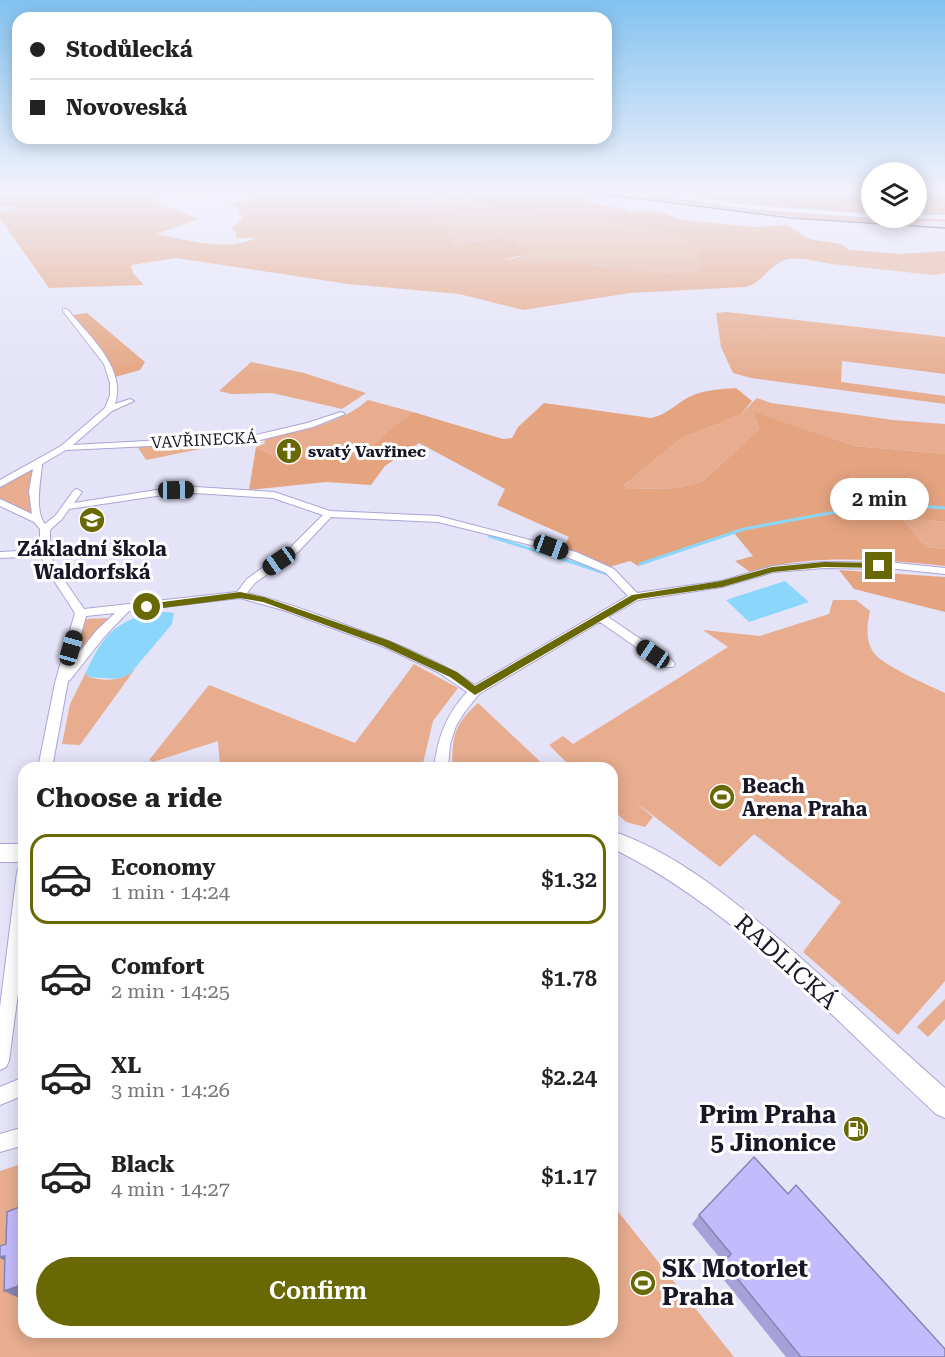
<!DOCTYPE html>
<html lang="en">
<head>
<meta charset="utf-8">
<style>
  :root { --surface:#fff; --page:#f6f6f6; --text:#222; --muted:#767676; --line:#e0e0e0; --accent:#686804 }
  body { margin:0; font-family:"Roboto Serif",serif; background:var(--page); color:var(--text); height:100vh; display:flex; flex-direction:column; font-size:22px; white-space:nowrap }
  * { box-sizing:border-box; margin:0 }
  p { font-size:20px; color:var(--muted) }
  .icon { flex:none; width:33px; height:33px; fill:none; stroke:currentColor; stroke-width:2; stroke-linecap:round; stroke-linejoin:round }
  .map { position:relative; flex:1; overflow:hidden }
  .drawer { position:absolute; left:18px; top:762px; width:600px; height:576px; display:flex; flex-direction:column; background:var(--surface); border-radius:18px; box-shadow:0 3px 15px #0003 }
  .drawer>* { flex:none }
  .hud { position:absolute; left:12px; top:12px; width:600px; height:132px; border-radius:18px; box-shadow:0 3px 15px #0003; display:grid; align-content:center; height:132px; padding:0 18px; background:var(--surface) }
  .buttons { position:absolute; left:861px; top:162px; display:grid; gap:12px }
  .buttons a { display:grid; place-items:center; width:66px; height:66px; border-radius:50%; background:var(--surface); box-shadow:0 3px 15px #0003; font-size:30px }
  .end { position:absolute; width:27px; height:27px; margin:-14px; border:8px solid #686804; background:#fff; box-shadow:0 0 0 3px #fff }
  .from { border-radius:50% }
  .bubble { position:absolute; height:42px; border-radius:21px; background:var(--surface); box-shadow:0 3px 15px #0003; font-size:20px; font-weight:600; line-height:42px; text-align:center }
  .car { position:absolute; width:18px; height:36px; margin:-18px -9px; border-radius:8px; box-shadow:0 0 4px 2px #0007; background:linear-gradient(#222 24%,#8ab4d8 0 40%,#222 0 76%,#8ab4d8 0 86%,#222 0) }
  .hud b { display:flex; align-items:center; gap:21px; height:57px; font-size:22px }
  .hud b+b { border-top:2px solid var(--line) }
  .hud i { width:15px; height:15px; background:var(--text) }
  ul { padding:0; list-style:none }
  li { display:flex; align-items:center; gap:18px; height:90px; margin:0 12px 9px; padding:0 6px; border:3px solid transparent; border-radius:18px }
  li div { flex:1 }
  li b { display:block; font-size:22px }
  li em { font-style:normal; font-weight:600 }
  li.on { border-color:var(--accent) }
  li>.icon { width:54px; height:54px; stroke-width:1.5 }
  h2 { padding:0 18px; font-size:27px; line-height:72px }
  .primary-button { display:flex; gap:12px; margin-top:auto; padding:12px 18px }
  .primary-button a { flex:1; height:69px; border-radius:36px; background:var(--accent); color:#fff; font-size:24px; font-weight:600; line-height:69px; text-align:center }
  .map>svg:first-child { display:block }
  .green { fill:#e7ad8e }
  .forest { fill:#e5a480; fill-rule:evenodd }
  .water { fill:#8ad7fb }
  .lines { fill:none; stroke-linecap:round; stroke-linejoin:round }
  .stream-far2 { stroke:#8ad7fb; stroke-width:1.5 }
  .stream-far1 { stroke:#8ad7fb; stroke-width:3 }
  .stream { stroke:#8ad7fb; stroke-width:4 }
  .street-casing { stroke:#aba5d6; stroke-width:2 }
  .secondary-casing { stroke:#aba5d6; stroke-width:2 }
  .street { fill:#fff; fill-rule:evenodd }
  .secondary { fill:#fff; fill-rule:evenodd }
  .rail { stroke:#434154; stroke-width:1.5 }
  .wall { fill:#a8a1d9 }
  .shaded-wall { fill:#8883b0 }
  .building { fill:#c3bbfc; stroke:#8883b0; stroke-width:1.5 }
  .route { fill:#686804 }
  .labels { text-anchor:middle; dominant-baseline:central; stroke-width:6; stroke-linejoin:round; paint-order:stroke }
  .far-street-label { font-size:16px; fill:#191628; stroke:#fff }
  .far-poi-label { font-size:16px; font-weight:bold; fill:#191628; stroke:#fff; text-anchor:start }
  .poi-label { font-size:20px; font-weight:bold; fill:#191628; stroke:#fff }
  .near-street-label { font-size:24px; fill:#191628; stroke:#fff }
  .near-poi-label { font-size:24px; font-weight:bold; fill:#191628; stroke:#fff; text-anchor:end }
</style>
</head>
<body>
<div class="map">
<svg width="945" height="1357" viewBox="0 0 945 1357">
  <rect width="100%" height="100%" fill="#e4e3f8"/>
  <g class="green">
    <path d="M451,193L469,197L483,205L553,219L654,228L688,242L700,252L701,264L695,272L680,271L673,273L615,269L572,260H551L535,264H510L505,260L522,256L497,239L450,245L427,224L456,209L410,211L401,202C419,203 435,202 451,193Z"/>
    <path d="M830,259L920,264L945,262V273L933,275L832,264Z"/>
    <path d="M727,312L945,337V374L842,361L841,382L945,396V404L751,378L733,373L721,347L716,313Z"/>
    <path d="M251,362L304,373L366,393L342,409L272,393L231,394L219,391Z"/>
    <path d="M757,398L771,403L893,420L945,424V454L855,446L755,413L759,429L703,481L679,488L628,489L624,485L682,438L721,423L725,419L740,415Z"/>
    <path d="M368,400L413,412L385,433L365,454L356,456L276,457L256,447L266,443L263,442L267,439C302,430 340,424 368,400Z"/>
    <path d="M240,441L146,460L137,446Z"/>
    <path d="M34,468L35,516L0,498V487Z"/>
    <path d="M901,517L945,522V549L926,547Z"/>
    <path d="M833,600H856L870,611C867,626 865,640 874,653C882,665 930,686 945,693V981L898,1035L803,952L841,902L754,834L720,867L634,801L653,817L645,827L626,822L612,809V768H572L549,745L563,736L573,744L728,647L703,630L760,636L829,614Z"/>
    <path d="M108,618L81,648L77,649L86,619Z"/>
    <path d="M414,664L458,688L433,721L422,768H220L218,741L153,762L149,760L209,685L355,743Z"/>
    <path d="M135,669L80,745L62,744L70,704L86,672L88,677C105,681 122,682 135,669Z"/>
    <path d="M478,703L547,768H452C453,735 453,726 478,703Z"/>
    <path d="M945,999V1019L928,1037L917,1027Z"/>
    <path d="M24,1163V1332H612V1204L734,1357H0V1171Z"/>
  </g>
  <g class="forest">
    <path d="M0,191H125L135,196L157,195L153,201L199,219L156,234C186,240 227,252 256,238H238L235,235L237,233L231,229L244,217L237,211L241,208L228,204L255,199L223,193L181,197L176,191H569L577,192L589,201L605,207H620L631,212L657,211L684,220L754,227L787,225L809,239L841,244L849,250L900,254L945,251V262L920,264L830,260L832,264C819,262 801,257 789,259C771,262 762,284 745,287L630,293L523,310L459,294L348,284L176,258L131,265L133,273L144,285L49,288L0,218V213L16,208L15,206L0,207ZM451,193L469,197L483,205L553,219L654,228L688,242L700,252L696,257L701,264L695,272L680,271L673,273L615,269L572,260H550L535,264H510L506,259L526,254L519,249L517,242L497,239L451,245L452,240L446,229L428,224L450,218L456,209L410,211L401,202C419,201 435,202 451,193Z"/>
    <path d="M587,191H871L872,218H916L917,191H945V222L922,221L915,225L812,219Z"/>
    <path d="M87,313L145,362L140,370L115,377L111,364L73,315Z"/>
    <path d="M736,388L752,401L740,415L726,419L721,423L682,438L624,485L628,489L679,488L703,481L759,429L754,412L855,446L945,454V522L901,517L926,547L945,549V566C885,560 808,553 750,572L735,561L753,556L734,533L638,566L630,561L609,567L563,547L569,537L497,505L505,489L419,443L385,466L371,485L326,482L249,490L256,447L276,457L356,456L365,454L385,433L413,412L503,439L512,438L518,427L544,403L651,418C666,415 676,404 689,397C703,390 721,389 736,388Z"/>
    <path d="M839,570L945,577V612L854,589Z"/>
  </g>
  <g class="water">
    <path d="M785,581L809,602L749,622L726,600Z"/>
    <path d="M158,611L174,613L172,624L130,674L118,679L88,677L86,672C103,634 117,620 158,611Z"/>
  </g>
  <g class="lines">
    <g class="stream-far2">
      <path d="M671,191L750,204L823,211"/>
      <path d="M854,213H872"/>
      <path d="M916,214L945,215"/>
    </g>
    <g class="stream-far1">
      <path d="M489,536L587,567"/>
      <path d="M640,564L744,529L824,514L888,504L945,508"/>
    </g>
    <path class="stream" d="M582,565L606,573"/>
    <g class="street-casing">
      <g id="street">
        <path d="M630,191H645L750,205L872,214V218L750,209Z"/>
        <path d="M916,215H945V219L914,218Z"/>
        <path d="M63,309H67C88,335 127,368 115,404L130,399L134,401L112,411L73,445L256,435L307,423L341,412L345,414L313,427L256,441L66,450L42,464C41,479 34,511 45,524L56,515L74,490L77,489L82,492L74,503L163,489L195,487L274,492L330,511L438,516L576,552L614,569L637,593L721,581L773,566L824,562L897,563L945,568V574L897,569L824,568L774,572L722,587L638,600L608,617L673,661L675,664L673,667H665L600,622L479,694L464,713L456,726L450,744L448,768H434C438,737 446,715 467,692L438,672L384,647L283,610L240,598L129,611L104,637L70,680L68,681L52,768H38L55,683L75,613L45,567L41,556L0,558V552L40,550V529L34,522L0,506V499L32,514L29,491L33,469L0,487V480L61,446L105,408L110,395V383L104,364L63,311ZM195,493L273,498L323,515L290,548L247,579L237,592L84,609L55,567L50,553V530L62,519L69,509L163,495ZM331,517L438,522L547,549L606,573L628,596L475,685C434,657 387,640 340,623C310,612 279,600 247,593L255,583L298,552ZM115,613L96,631L74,659L86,616Z"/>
        <path d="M24,866V948L9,1061L6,1067L0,1070V1007L17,872L19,867Z"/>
        <path d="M24,1077V1095L0,1105V1087Z"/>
        <path d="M24,1127V1145L0,1152V1134Z"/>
      </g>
    </g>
    <g class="secondary-casing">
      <g id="secondary">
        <path d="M612,831C680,854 739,905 793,951C844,996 894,1043 945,1088V1118L936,1114C834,1020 738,910 612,848Z"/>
        <rect x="0" y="844" width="24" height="18"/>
      </g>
    </g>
    <use href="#street" class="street"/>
    <use href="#secondary" class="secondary"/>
    <path class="rail" d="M578,191L791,218L945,228"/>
  </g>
  <path class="wall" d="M796,1185L945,1357H786L716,1270L723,1262L692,1224L699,1215L788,1194Z"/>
  <g class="shaded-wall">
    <path d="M5,1256L14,1266L0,1258V1257Z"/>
    <path d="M24,1284V1296L19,1298L4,1291Z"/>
  </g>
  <g class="building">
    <path d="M754,1157L788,1194L796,1185L945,1349V1357H801L724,1262L731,1254L699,1215Z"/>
    <path d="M24,1205V1284L4,1291L5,1256L0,1257V1246L6,1244L7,1212Z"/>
  </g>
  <linearGradient id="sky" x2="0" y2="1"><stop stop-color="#82c2f0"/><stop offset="0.5" stop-color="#f3f2fc"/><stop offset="1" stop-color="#f3f2fc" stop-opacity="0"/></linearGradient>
  <rect width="945" height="381" fill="url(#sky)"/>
  <path class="route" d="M824,562L879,563L883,566L879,568L824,567L773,572L722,587L638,599L475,695L450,677L383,646L263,602L240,598L147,610L143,607L147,604L240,592L264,597L390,641L457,672L475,686L632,595L721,581L772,567Z"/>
  <defs>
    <g id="church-disc" transform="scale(1.35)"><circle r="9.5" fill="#686804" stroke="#fff"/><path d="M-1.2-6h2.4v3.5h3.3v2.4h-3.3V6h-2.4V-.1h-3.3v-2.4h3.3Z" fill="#fff"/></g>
    <g id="school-disc" transform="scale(1.35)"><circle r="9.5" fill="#686804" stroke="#fff"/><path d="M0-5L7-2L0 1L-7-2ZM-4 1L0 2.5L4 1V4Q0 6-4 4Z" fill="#fff"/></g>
    <g id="stadium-disc" transform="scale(1.35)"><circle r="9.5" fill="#686804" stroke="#fff"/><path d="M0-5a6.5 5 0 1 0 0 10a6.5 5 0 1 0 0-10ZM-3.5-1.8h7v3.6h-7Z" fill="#fff"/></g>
    <g id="fuel-disc" transform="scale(1.35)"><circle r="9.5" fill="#686804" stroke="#fff"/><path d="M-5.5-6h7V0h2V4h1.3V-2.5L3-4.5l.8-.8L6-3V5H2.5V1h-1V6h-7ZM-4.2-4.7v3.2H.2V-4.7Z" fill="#fff"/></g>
  </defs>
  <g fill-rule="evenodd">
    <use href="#church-disc" x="289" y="451"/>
    <use href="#school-disc" x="92" y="520"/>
    <use href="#stadium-disc" x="722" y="797"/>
    <use href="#fuel-disc" x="856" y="1129"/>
    <use href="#stadium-disc" x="643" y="1283"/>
  </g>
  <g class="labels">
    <g class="far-street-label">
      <text transform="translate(204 440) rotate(-3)">VAVŘINECKÁ</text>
    </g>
    <g class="far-poi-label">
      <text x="308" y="451">svatý Vavřinec</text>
    </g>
    <g class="poi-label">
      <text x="92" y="549">Základní škola<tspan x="92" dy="23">Waldorfská</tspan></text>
      <text x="742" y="786" text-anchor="start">Beach<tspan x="742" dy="23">Arena Praha</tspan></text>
    </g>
    <g class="near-street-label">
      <text transform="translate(786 962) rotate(42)">RADLICKÁ</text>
    </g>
    <g class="near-poi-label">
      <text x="836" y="1115">Prim Praha<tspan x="836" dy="28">5 Jinonice</tspan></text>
      <text x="662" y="1269" text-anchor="start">SK Motorlet<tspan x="662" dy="28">Praha</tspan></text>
    </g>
  </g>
</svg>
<div class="buttons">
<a><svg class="icon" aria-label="layers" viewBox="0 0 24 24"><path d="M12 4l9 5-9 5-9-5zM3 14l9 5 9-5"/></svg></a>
</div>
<i class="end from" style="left:147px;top:607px"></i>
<i class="end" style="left:879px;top:566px"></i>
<div class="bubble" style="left:830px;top:478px;width:99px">2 min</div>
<i class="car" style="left:176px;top:490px;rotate:89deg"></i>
<i class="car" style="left:551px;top:547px;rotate:110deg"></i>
<i class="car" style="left:279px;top:561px;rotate:235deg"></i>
<i class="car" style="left:71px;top:648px;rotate:16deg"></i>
<i class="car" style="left:653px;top:654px;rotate:304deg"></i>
<div class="hud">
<b><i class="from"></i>Stodůlecká</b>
<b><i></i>Novoveská</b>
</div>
<section class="drawer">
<h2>Choose a ride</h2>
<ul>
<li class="on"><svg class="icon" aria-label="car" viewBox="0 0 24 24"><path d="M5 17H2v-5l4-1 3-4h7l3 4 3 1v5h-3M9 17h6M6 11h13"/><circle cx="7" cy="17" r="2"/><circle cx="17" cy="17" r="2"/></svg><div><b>Economy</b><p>1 min · 14:24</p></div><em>$1.32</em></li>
<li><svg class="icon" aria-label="car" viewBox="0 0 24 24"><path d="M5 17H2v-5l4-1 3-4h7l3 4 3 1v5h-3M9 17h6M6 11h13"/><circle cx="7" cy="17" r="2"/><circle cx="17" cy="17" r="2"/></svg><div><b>Comfort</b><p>2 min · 14:25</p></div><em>$1.78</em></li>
<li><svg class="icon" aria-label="car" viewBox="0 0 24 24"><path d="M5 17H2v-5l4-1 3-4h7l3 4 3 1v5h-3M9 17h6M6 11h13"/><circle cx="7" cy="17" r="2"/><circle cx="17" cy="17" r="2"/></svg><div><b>XL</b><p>3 min · 14:26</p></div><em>$2.24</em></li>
<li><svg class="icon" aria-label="car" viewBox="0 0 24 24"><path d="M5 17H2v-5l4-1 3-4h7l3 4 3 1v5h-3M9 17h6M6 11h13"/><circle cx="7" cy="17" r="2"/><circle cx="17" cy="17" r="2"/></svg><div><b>Black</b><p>4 min · 14:27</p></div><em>$1.17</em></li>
</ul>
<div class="primary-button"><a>Confirm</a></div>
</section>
</div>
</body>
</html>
